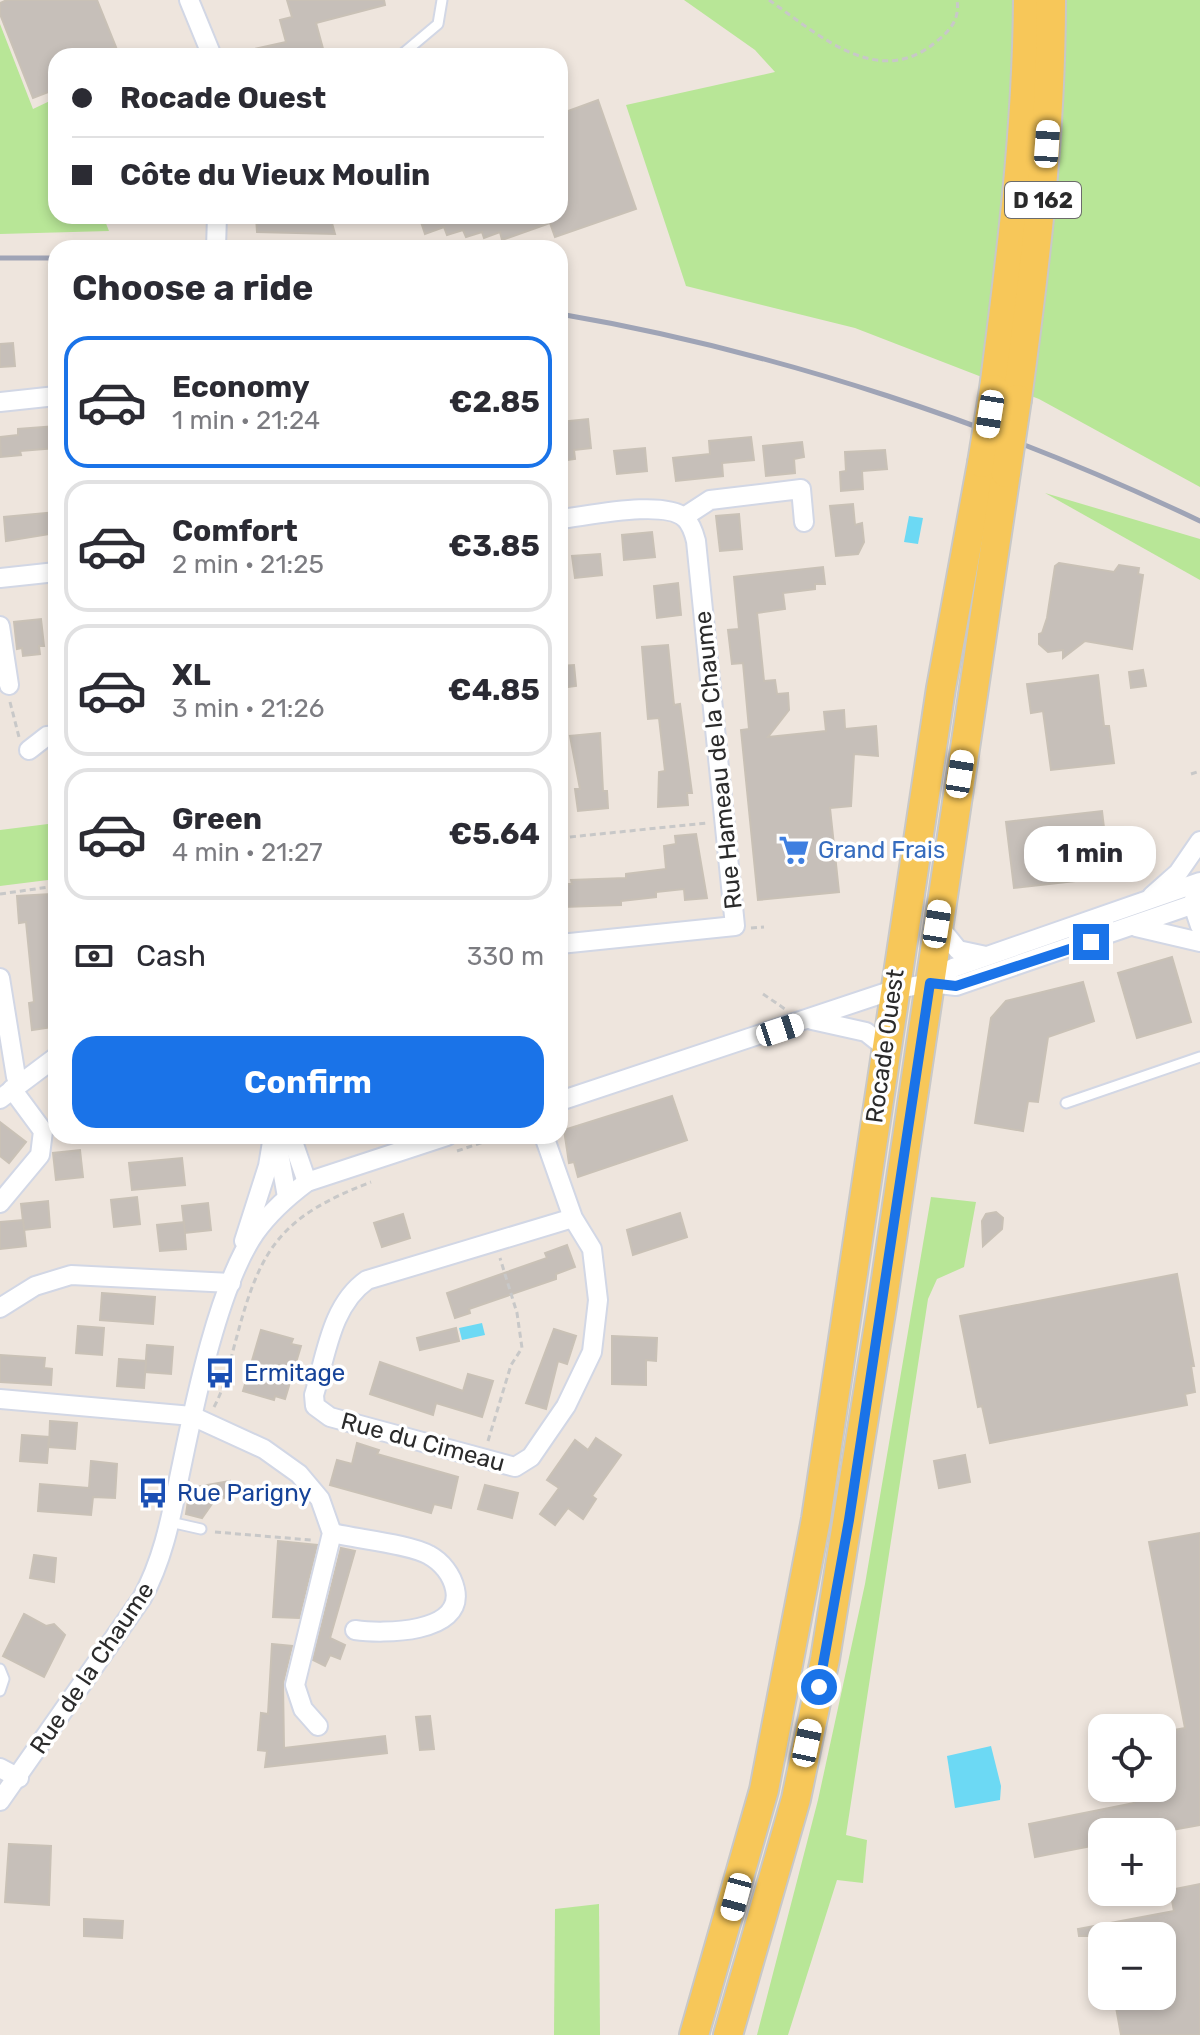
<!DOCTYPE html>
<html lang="en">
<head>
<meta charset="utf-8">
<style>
  :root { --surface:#fff; --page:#f2f2f3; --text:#2b2b33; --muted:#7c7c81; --line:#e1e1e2; --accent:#1a73e8 }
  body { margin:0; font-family:Rubik,sans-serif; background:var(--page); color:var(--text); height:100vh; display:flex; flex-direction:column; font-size:30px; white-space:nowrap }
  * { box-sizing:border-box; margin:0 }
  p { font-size:26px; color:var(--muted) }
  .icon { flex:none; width:44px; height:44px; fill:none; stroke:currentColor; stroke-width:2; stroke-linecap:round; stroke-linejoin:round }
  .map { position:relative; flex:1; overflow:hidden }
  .drawer { position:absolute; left:48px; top:240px; width:520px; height:904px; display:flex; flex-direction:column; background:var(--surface); border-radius:24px; box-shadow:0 4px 12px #0003 }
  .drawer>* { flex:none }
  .guide { position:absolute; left:48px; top:48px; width:520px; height:176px; border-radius:24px; box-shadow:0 4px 12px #0003; display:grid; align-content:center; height:176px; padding:0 24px; background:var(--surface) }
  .buttons { position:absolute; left:1088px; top:1714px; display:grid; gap:16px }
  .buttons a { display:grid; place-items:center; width:88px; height:88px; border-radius:16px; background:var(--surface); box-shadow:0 4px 12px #0003; font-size:40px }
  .end { position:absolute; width:36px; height:36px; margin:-18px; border:10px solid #1a73e8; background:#fff; box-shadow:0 0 0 4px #fff }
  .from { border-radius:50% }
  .bubble { position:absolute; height:56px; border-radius:24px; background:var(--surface); box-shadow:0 4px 12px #0003; font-size:26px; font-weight:700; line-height:56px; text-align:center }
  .car { position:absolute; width:24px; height:48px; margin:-24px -12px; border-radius:10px; box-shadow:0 0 6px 2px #0007; background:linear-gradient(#fff 24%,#345 0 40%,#fff 0 76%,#345 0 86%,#fff 0) }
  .guide b { display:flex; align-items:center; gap:28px; height:76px; font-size:30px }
  .guide b+b { border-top:2px solid var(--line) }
  .guide i { width:20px; height:20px; background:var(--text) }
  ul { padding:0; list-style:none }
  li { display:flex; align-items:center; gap:24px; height:132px; margin:0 16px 12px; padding:0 8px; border:4px solid var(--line); border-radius:24px }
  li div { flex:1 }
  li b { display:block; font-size:30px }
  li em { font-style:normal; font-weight:700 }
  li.current { border-color:var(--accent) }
  li>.icon { width:72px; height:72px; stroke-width:1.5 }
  h2 { padding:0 24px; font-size:36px; line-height:96px }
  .pay { display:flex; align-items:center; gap:20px; height:88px; padding:0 24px; font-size:30px }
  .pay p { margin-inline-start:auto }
  .cta { display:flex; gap:16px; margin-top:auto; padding:16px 24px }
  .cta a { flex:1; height:92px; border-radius:24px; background:var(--accent); color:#fff; font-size:32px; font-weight:700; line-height:92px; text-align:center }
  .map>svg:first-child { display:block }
  .green { fill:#b8e697 }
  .water { fill:#6cd9f4 }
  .building { fill:#c6bfb9; stroke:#c9c1b6; stroke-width:2 }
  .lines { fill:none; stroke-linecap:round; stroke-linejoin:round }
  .service-casing { stroke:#d2d7e5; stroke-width:13 }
  .minor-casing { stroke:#d2d7e5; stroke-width:22 }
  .primary-casing { stroke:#c8c8c8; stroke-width:32 }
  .path { stroke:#c8c8c8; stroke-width:3; stroke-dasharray:6 4; stroke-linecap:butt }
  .service { stroke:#fff; stroke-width:9 }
  .minor { stroke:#fff; stroke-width:18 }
  .primary { stroke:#f7c759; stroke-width:28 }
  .rail { stroke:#9fa4b6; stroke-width:5 }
  .primary-bridge-casing { stroke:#c8c8c8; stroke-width:32; stroke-linecap:butt }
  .primary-bridge { stroke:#f7c759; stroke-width:28 }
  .route { stroke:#1a73e8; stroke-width:10 }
  .labels { text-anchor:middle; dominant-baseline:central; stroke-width:7; stroke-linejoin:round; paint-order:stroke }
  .shield { fill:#fff; stroke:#6b6b6b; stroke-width:2 }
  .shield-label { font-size:22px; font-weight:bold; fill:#2b2b2b }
  .street-label { font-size:24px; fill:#2b2b2b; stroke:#fff }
  .shop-label { font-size:24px; fill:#366cbe; stroke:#fff; text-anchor:start }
  .transit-label { font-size:24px; fill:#164399; stroke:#fff; text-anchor:start }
</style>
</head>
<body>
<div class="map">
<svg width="1200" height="2035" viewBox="0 0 1200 2035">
  <rect width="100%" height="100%" fill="#eee5dd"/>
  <g class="green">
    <path d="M684,0H1200V487L1039,399L855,328L686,286L626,105L775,72L755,50Z"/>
    <path d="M0,24L33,109L54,99L56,103V216H103L109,231L0,234Z"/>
    <path d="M1045,493L1200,539V580Z"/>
    <path d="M56,823V879L0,886V830Z"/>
    <path d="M931,1197L976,1202L964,1267L937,1279L928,1299L846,1835L867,1840L863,1883L837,1880L788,2035H757L818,1800L865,1584Z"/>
    <path d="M599,1904L600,2035H554L555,1909Z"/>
  </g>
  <g class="water">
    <path d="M909,516L923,518L918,544L904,542Z"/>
    <path d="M482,1323L485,1335L462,1340L459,1328Z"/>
    <path d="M991,1746L1001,1786L1000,1800L955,1808L947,1756Z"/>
  </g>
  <g class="building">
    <path d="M7,0H97L116,47L103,51L105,56H56V89L33,98L0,14V3Z"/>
    <path d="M287,0H384L385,5L316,23L325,56H250V50L286,42L280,20L292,17Z"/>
    <path d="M598,100L636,209L555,237L550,223L502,240L500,232L484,238L482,232L466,237L463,230L447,235L444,227L425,234L419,216H560V114Z"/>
    <path d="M256,216H330L335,234L257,232Z"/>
    <path d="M13,343L15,366L0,367V344Z"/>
    <path d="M588,419L591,448L574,450L575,459L560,461V422Z"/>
    <path d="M56,426V448L20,451L21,455L1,457L0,437L18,435V429Z"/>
    <path d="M751,437L754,460L722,463L723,476L676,481L673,458L710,454L709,441Z"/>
    <path d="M802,442L804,457L794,459L795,473L766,476L763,446Z"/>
    <path d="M645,448L647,471L617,474L614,451Z"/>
    <path d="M885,450L887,469L862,471L863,489L841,491L840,472L846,471L845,452Z"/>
    <path d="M853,504L855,525L862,523L864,542L858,554L836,556L830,506Z"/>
    <path d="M56,512V533L6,541L4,517Z"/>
    <path d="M739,514L742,549L720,551L716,516Z"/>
    <path d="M652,532L655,557L624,560L622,535Z"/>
    <path d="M600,554L602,575L575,578L572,556Z"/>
    <path d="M1059,563L1114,572L1119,565L1139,568L1138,574L1143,575L1132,649L1085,641L1063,658V650L1048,652L1039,644V634L1042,633L1047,618L1055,566Z"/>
    <path d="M823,567L825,584H815V589L783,593L785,609L757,613L764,681L775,680L777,694L788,693L789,710L768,737L826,731L824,712L844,710L845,729L876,726L878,756L854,754L851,806L830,808L839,892L758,900L741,730L749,729L743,663L732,664L728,630L739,629L734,577Z"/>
    <path d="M678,583L681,615L657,618L654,586Z"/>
    <path d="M41,619L44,646H39L40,654L23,656L22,648L17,649L14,622Z"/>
    <path d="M668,645L674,705L680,704L692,793H687L688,805L658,807L659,772L665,771L659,718L648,719L642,647Z"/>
    <path d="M574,665L576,686L560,688V666Z"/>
    <path d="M1143,670L1146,686L1131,688L1129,672Z"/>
    <path d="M1098,675L1104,726H1109L1114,763L1051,770L1043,711L1031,713L1027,684Z"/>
    <path d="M600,733L603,791H607L608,808L578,811L575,789H580L570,736Z"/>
    <path d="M1102,811L1110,877L1014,888L1006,822Z"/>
    <path d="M696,834L707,898L685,900L684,889L656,892V897L621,901V905L563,907L561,884H572L571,880L626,878V874L666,869L664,846L676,844L675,836Z"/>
    <path d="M51,894L56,943L50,946L56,1000H50L53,1027L32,1030L29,1003L34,1002L26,922L19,923L17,896Z"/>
    <path d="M1172,957L1191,1022L1137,1038L1118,973Z"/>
    <path d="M1083,982L1094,1021L1048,1037L1038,1102L1028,1101L1023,1131L975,1123L991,1018L1006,1001Z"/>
    <path d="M672,1096L687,1140L578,1177L574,1162L569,1163L564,1130Z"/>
    <path d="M0,1122L26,1142L9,1163L0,1156Z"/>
    <path d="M80,1150L83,1177L56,1180L53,1153Z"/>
    <path d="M182,1158L185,1185L132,1190L129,1163Z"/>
    <path d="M137,1197L140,1224L114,1227L111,1200Z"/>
    <path d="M48,1201L50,1227L24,1230L21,1204Z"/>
    <path d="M208,1203L211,1230L185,1233L182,1206Z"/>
    <path d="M996,1212L1003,1218L1002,1229L983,1246L982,1221L986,1214Z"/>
    <path d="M680,1213L687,1237L633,1255L627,1230Z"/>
    <path d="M403,1214L410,1238L382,1247L374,1223Z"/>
    <path d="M23,1220L26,1246L0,1249V1222Z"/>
    <path d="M184,1222L186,1249L160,1251L157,1225Z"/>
    <path d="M567,1245L575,1267L556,1274V1279L469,1309L470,1313L455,1318L447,1293L547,1258L545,1253Z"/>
    <path d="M1177,1274L1194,1366H1191L1195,1392L1185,1394L1187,1405L990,1443L982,1406L978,1407L960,1316Z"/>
    <path d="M102,1293L155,1297L153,1324L100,1320Z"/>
    <path d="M78,1326L104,1328L102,1355L76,1353Z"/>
    <path d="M456,1328L459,1341L420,1350L417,1338Z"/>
    <path d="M554,1329L576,1336L567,1364L558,1361L546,1409L526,1403Z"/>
    <path d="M261,1330L293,1339L291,1344L301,1346L285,1399L275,1396L274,1400L243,1391Z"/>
    <path d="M612,1336L657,1338L656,1361L646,1360V1385L612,1384Z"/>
    <path d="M147,1345L173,1347L171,1374L145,1372Z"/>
    <path d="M0,1355L45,1358L44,1368L52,1369L51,1385L0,1382Z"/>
    <path d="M119,1359L146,1361L144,1388L117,1386Z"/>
    <path d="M380,1362L463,1391L468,1374L493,1381L482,1417L436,1403L433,1415L370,1394Z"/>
    <path d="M50,1421L77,1423L75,1449L49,1447Z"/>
    <path d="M22,1435L49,1437L47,1463L20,1461Z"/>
    <path d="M596,1438L621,1455L592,1496L596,1499L583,1519L568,1508L555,1525L540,1514L559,1488L547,1480L575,1440L588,1450Z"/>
    <path d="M357,1443L379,1450L377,1454L458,1477L451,1508L434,1504L431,1513L330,1485L337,1460L352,1464Z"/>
    <path d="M965,1455L970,1482L939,1488L934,1461Z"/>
    <path d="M91,1461L117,1464L115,1498L93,1497L91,1515L38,1511L40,1484L89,1488Z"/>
    <path d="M230,1481L233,1495L214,1501L202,1518L186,1514L190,1488Z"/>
    <path d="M485,1485L518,1493L512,1518L478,1509Z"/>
    <path d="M1200,1533V1825L1161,1832H1102V1844L1035,1857L1029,1824L1134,1803L1131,1788H1162V1732L1185,1728L1149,1542Z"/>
    <path d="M278,1541L317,1545L299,1618L273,1617Z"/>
    <path d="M341,1548L355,1551L330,1638L345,1645L340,1659L330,1655L325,1666L313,1660Z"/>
    <path d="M34,1555L56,1558L54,1582L30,1578Z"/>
    <path d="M24,1614L46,1626L54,1624L65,1635L44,1677L3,1656Z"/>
    <path d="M272,1644L292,1646L283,1683L284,1748L385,1736L387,1753L265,1767L267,1751L258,1750L261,1713L268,1714Z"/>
    <path d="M430,1716L434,1749L420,1750L416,1717Z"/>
    <path d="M9,1844L51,1846L49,1905L5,1902Z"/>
    <path d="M1200,1884V2035H1121L1114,1996H1162V1936H1079L1078,1929L1174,1911L1170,1890Z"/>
    <path d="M84,1919L123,1921L122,1938L84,1936Z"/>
  </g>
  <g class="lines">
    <g class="service-casing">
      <g id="service">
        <path d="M400,56L438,24L442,0"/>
        <path d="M1066,1103L1200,1057"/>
        <path d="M170,1522L201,1529"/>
        <path d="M0,1669L4,1679L0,1691"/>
      </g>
    </g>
    <g class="minor-casing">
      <g id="minor">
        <path d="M189,0L212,56"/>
        <path d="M216,248L217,216"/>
        <path d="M0,402L56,396"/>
        <path d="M684,517L710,500L801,489L804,522"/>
        <path d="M560,519C588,516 664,499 685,518C691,524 694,533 696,541L735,926L560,944"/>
        <path d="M0,578L56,572"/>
        <path d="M0,626L9,685"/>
        <path d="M29,750L47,736L56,735"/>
        <path d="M1195,894L1193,905L1200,926"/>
        <path d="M1152,896L1178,873L1200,841"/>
        <path d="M937,924L958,950L986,956"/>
        <path d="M1136,927L1200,942"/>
        <path d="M0,978L16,1077L21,1082"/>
        <path d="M930,983L953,968L1200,882"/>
        <path d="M812,1020L866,1032L885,1047"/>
        <path d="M0,1099L56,1057"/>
        <path d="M560,1101L893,990L930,983L956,986L1200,902"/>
        <path d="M291,1136L307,1182"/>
        <path d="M544,1136L573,1218L592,1249L598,1300L592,1352L566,1406L531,1457L515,1467L330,1417L315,1406L314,1395C326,1356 331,1305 367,1280L573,1218"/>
        <path d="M278,1147L287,1197"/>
        <path d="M0,1203L40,1155L43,1131L12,1089"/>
        <path d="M244,1241L268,1166L273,1136"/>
        <path d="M0,1308L35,1286L71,1275L231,1283"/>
        <path d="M0,1399L192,1416L264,1449L299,1474L320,1499L332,1533L295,1685L303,1709L318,1726"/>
        <path d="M332,1533C357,1539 410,1544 429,1555C442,1562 452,1575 455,1589C465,1634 382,1634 355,1630"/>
        <path d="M0,1768L19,1778"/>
        <path d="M0,1801L142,1598C165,1556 172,1511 182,1464C195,1401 219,1285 255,1233C269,1213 287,1197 307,1182L447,1136"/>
      </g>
    </g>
    <g class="primary-casing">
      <g id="primary">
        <path d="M994,389C1011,259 1027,131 1028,0"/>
        <path d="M1017,399C1035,266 1051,135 1051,0"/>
        <path d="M694,2035L764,1790L816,1519L941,688L982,463"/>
        <path d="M728,2035L796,1799L825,1659L882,1306L1006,473"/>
      </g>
    </g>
    <g class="path">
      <path d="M769,0C819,35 879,91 937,41C951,30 960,18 957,0"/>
      <path d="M10,702L19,737"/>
      <path d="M1191,774L1200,771"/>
      <path d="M560,838L707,823"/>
      <path d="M0,894L56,886"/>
      <path d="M751,928L764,927"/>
      <path d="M763,994L785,1009"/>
      <path d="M457,1151L501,1136"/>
      <path d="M214,1407C226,1385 230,1360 237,1336C261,1245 283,1216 371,1182"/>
      <path d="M488,1441L511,1365L522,1348L517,1313L500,1258"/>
      <path d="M215,1532L311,1540"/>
    </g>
    <use href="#service" class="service"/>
    <use href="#minor" class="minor"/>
    <use href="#primary" class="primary"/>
    <g class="rail">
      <path d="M0,258H56"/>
      <path d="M560,314C777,351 1002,426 1200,521"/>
    </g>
    <g class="primary-bridge-casing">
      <g id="primary-bridge">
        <path d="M982,463L994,389"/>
        <path d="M1006,473L1017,399"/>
      </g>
    </g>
    <use href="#primary-bridge" class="primary-bridge"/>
  </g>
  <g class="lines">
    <path class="route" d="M819,1687L849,1520L930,983L956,986L1091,942"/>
  </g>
  <defs>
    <g id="supermarket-bare" transform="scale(2.4)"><path d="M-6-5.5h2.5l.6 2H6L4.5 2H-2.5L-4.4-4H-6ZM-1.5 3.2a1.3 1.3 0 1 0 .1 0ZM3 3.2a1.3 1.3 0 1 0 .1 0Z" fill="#3f7fe0" stroke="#fff" stroke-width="2.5" paint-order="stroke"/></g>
    <g id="bus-bare" transform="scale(2.4)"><path d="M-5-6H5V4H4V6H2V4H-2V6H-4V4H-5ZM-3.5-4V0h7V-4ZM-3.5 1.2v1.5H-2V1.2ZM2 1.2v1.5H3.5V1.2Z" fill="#1a4fb4" stroke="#fff" stroke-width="2.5" paint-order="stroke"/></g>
  </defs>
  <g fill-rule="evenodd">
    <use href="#supermarket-bare" x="794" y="850"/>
    <use href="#bus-bare" x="220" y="1373"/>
    <use href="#bus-bare" x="153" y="1493"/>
  </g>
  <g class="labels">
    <rect class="shield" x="1005" y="182" width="76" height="36" rx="6"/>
    <g class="shield-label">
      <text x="1043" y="200">D 162</text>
    </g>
    <g class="street-label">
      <text transform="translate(718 760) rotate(-96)">Rue Hameau de la Chaume</text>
      <text transform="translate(885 1046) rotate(-82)">Rocade Ouest</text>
      <text transform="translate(423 1442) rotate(15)">Rue du Cimeau</text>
      <text transform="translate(92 1668) rotate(-56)">Rue de la Chaume</text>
    </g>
    <g class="shop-label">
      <text x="818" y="850">Grand Frais</text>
    </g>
    <g class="transit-label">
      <text x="244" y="1373">Ermitage</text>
      <text x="177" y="1493">Rue Parigny</text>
    </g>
  </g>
</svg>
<div class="buttons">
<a><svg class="icon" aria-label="locate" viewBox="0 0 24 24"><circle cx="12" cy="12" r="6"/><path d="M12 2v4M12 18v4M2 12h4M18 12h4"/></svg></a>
<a>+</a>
<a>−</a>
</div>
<i class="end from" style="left:819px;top:1687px"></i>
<i class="end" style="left:1091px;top:942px"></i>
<div class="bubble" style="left:1024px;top:826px;width:132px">1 min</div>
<i class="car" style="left:1047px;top:144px;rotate:4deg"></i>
<i class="car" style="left:990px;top:414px;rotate:189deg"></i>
<i class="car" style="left:960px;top:774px;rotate:9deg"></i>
<i class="car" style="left:937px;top:924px;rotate:9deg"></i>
<i class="car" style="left:780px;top:1030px;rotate:72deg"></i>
<i class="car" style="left:807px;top:1743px;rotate:12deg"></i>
<i class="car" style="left:736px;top:1897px;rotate:195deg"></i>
<div class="guide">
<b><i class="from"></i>Rocade Ouest</b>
<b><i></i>Côte du Vieux Moulin</b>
</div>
<section class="drawer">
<h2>Choose a ride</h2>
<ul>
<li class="current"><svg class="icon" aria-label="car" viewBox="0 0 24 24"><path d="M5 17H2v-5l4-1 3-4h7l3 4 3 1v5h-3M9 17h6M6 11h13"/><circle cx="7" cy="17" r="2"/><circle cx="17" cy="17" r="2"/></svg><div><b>Economy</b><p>1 min · 21:24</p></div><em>€2.85</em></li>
<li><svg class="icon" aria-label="car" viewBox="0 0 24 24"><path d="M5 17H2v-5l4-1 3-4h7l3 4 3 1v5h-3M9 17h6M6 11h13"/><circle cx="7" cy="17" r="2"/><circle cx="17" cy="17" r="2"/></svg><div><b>Comfort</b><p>2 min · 21:25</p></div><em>€3.85</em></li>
<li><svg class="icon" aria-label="car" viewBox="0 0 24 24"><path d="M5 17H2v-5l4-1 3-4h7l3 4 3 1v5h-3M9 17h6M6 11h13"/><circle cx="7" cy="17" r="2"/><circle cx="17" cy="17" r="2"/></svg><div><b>XL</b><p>3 min · 21:26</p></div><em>€4.85</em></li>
<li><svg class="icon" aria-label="car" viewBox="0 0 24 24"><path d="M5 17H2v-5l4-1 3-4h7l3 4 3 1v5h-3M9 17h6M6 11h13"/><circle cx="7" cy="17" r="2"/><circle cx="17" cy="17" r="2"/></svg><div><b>Green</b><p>4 min · 21:27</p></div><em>€5.64</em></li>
</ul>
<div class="pay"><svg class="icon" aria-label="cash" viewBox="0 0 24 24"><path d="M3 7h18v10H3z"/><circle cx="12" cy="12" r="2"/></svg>Cash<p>330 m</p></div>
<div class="cta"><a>Confirm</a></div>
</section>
</div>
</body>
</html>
